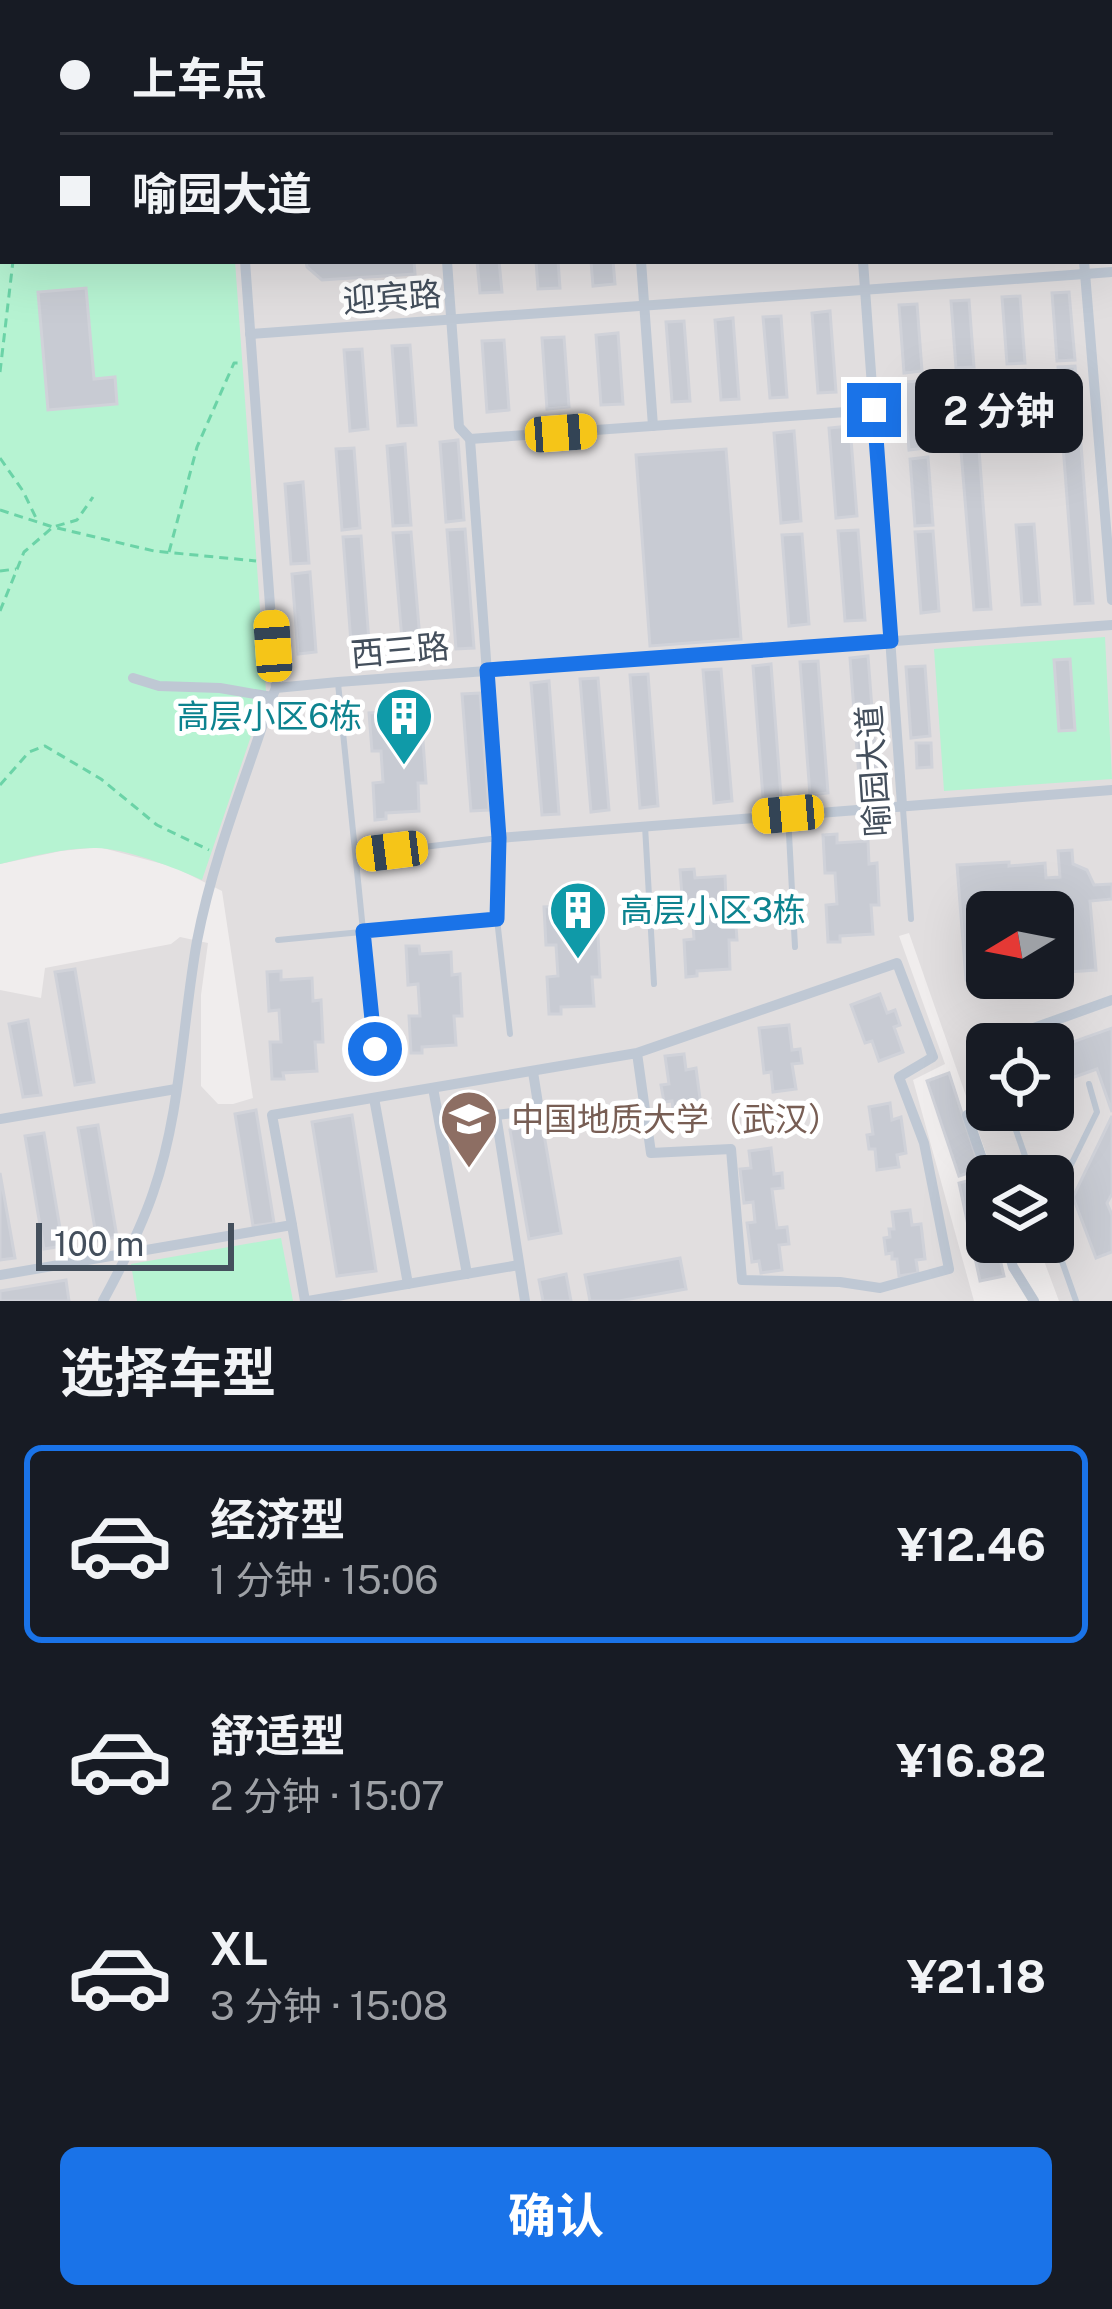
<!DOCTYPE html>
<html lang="zh">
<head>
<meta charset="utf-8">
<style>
  :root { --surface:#171b24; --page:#20242c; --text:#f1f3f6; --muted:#9ea1a6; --line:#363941; --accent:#1a73e8 }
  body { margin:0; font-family:"Public Sans","Noto Sans SC",sans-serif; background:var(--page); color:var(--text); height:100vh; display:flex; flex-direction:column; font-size:45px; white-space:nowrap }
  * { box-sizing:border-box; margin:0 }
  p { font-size:39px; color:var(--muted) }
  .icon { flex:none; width:66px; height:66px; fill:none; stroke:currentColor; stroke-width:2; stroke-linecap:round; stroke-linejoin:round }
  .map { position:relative; height:1301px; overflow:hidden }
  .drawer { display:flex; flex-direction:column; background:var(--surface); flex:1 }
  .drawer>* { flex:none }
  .hud { position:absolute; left:0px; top:0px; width:1113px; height:264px; box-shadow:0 12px 48px #0002; display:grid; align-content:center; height:264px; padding:0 60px; background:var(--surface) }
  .needle { width:78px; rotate:260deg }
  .buttons { position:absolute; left:966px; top:891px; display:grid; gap:24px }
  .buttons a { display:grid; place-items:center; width:108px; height:108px; border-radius:18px; background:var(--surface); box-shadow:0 12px 48px #0002; font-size:60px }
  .scale { position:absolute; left:36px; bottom:30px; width:198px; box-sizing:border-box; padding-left:12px; border:6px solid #444f5c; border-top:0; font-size:33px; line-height:42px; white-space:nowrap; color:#444f5c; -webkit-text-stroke:9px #fff; paint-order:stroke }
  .end { position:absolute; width:54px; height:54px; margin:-27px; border:15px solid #1a73e8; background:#fff; box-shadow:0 0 0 6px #fff }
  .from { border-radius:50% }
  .bubble { position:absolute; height:84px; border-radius:18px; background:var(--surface); box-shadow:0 12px 48px #0002; font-size:39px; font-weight:700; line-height:84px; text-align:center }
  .car { position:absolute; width:36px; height:72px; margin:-36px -18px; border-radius:15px; box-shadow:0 0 9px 3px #0007; background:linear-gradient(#f5c518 24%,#345 0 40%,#f5c518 0 76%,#345 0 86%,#f5c518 0) }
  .hud b { display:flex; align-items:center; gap:42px; height:114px; font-size:45px }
  .hud b+b { border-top:3px solid var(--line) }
  .hud i { width:30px; height:30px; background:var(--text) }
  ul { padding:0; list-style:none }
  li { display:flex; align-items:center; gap:36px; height:198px; margin:0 24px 18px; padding:0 36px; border:6px solid transparent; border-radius:18px }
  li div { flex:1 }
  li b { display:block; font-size:45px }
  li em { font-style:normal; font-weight:700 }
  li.selected { border-color:var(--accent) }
  li>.icon { width:108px; height:108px; stroke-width:1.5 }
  h2 { padding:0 60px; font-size:54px; line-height:144px }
  .button { display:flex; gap:24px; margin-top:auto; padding:24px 60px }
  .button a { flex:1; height:138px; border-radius:18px; background:var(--accent); color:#fff; font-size:48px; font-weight:700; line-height:138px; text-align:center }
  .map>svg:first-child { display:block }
  .education { fill:#e1dedf; fill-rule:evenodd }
  .green { fill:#b6f3d2 }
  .building { fill:#c8cbd3; stroke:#d0d2d9; stroke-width:3 }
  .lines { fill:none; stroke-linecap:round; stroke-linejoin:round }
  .path { stroke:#6bd3a7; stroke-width:3; stroke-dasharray:9 6; stroke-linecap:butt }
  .service { stroke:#bfc8d4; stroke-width:6 }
  .minor { stroke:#bfc8d4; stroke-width:10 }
  .route { stroke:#1a73e8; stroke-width:15 }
  .labels { text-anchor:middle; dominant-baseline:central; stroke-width:10; stroke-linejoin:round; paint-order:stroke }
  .street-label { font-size:33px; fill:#444f5c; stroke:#fff }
  .culture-label { font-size:33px; fill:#0d838f; stroke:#fff; text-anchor:end }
  .education-label { font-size:33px; fill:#785e54; stroke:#fff; text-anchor:start }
</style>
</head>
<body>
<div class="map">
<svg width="1112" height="1301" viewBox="0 0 1112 1301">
  <rect width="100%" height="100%" fill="#f0eded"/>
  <path class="education" d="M0,0H1112V1301H1059L1037,1242H1053V1176H994L909,933L899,936L945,1064L913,1080L974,1301H0V990L41,998L45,968L171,944L180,937L208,943L201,995V1086L218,1104H233L253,1098L222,891L174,867L99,847L61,851L0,864ZM3,3H1110V261H3ZM987,912H1053V978H987ZM987,1044H1053V1110H987Z"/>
  <g class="green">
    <path d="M0,0H215V3H3V261H235L266,692L202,880C176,868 122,847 94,848C62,848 31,857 0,864Z"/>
    <path d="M1105,637L1112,779L944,791L934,649Z"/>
    <path d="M281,1238L293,1301H137L131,1264Z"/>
  </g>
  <g class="building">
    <rect x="270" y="0" width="125" height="3"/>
    <path d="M306,261H414L415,274L322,280L307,267Z"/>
    <path d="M477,261H499L502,292L480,293Z"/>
    <path d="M536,261H558L560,288L538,289Z"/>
    <path d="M591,261H613L615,284L593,286Z"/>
    <path d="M86,288L94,379L115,377L117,404L48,410L38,292Z"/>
    <path d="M1069,292L1075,360L1057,361L1052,293Z"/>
    <path d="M1020,296L1025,363L1007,364L1002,297Z"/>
    <path d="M969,300L974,367L956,368L951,301Z"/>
    <path d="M917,304L922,371L904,373L899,305Z"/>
    <path d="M830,311L836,392L818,393L812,313Z"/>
    <path d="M781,316L787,397L770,398L763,317Z"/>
    <path d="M733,318L739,399L721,400L715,320Z"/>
    <path d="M684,321L690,401L672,402L666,322Z"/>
    <path d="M618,333L623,404L601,405L596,335Z"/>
    <path d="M564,337L569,407L547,409L542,338Z"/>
    <path d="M504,340L509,410L487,412L482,341Z"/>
    <path d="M410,345L416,425L398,426L392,346Z"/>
    <path d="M362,349L368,429L350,431L344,350Z"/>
    <path d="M1075,366L1081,433L1063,435L1058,367Z"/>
    <path d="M1025,370L1030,437L1013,439L1008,372Z"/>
    <path d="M976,374L981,441L964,443L958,375Z"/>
    <path d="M921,381L926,448L909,450L903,382Z"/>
    <path d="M850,426L857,516L836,518L829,428Z"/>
    <path d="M794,431L801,521L781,523L774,433Z"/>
    <path d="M458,440L464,520L446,522L440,442Z"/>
    <path d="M405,444L411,525L393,526L387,446Z"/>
    <path d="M1081,444L1093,603L1075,604L1063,445Z"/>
    <path d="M354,448L360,528L342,530L336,449Z"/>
    <path d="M726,449L741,639L650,646L636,455Z"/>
    <path d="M979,450L991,609L974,610L961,451Z"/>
    <path d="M928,457L933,525L915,526L910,459Z"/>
    <path d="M303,482L309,563L291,564L285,484Z"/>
    <path d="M1034,524L1040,604L1022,605L1016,525Z"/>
    <path d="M465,529L474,648L456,649L447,530Z"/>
    <path d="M858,530L865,620L845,621L838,531Z"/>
    <path d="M933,531L939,611L921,613L915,532Z"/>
    <path d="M411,532L421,651L403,652L393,533Z"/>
    <path d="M802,534L809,624L789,626L782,535Z"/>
    <path d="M361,536L370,655L352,656L343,537Z"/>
    <path d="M310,572L316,652L298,654L292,574Z"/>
    <path d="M868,656L878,789L860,790L850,658Z"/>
    <path d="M1070,659L1075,730L1059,731L1054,660Z"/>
    <path d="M818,661L828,793L810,795L800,662Z"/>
    <path d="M771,664L781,797L763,798L753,666Z"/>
    <path d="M925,666L930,736L911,738L906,667Z"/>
    <path d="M721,669L732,801L714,803L703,670Z"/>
    <path d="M648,674L658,806L640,808L630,675Z"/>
    <path d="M598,678L609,810L591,812L580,679Z"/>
    <path d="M549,681L559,814L542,815L531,683Z"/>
    <path d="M480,693L489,810L471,811L462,694Z"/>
    <path d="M383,712L384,721L414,719L416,741H423L426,783H418L419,811L386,813V819L375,820L373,783L383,782L381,751H372L369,713Z"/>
    <path d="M916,743H931L932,767L917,768Z"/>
    <path d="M837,834V843L868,841L869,864L877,863L879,905H871L873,934L840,936V942H828L826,905L837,904L835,873H825L823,835Z"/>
    <path d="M1072,850L1073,864L1087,870L1094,885L1112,884V899L1090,901L1096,970L1053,973V912H987V978H993L966,980L957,865L1009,862V866L1045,863L1046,878L1060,877L1058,851Z"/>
    <path d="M694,869L695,878L725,876L726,899L734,898L737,940H729L730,969L697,971V976L686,977L684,940L694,939L692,908H683L680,870Z"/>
    <path d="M558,906V915L589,913L590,936L598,935L600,977H592L594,1006L561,1007V1014H549L547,977L558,976L556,945H546L544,907Z"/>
    <path d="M406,946H419L420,954L451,952L452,975L460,974L462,1016H454L456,1045L422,1047V1053H411L409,1016H420L418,984L408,985Z"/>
    <path d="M75,969L94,1082L75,1085L55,972Z"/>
    <path d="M281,971V980L312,978L313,1001L321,1000L323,1042H315L317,1071L283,1073L284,1079H272L270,1042H281L279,1010L269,1011L267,972Z"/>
    <path d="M880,994L887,1013L895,1010L900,1025L894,1027L903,1052L879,1061L872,1041L865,1043L851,1005Z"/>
    <path d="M28,1020L41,1095L23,1097L9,1024Z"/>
    <path d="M789,1025L792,1050L800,1049L802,1063L792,1064L796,1089L773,1092L771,1072L764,1073L759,1028Z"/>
    <path d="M1112,1028V1112L1097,1069L1063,1081L1071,1105L1047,1114L1045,1110H1053V1049Z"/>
    <path d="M684,1054L686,1070L696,1068L701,1106L691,1108L694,1125L675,1127L672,1101L664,1102L661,1085L669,1084L665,1056Z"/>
    <path d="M949,1073L980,1169L959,1176L927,1081Z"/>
    <path d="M890,1103L892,1120L901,1117L906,1153L897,1155L899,1167L877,1170L875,1149H869L867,1135L873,1134L869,1107Z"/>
    <path d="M256,1110L274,1223L253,1226L235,1114Z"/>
    <path d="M352,1115L376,1271L337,1276L312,1122Z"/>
    <path d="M1112,1116V1194L1107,1203L1112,1215V1252L1096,1258L1073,1197Z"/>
    <path d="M542,1123L561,1233L529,1239L510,1130Z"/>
    <path d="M98,1125L117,1237L97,1241L78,1128Z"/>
    <path d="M44,1133L63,1246L44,1249L25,1136Z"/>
    <path d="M771,1148L774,1174L782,1173L783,1188L772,1189L777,1228L787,1227L789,1244L779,1245L782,1270L761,1273L759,1261L752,1262L747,1223L755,1222L753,1202L744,1203L740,1169L751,1168L749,1151Z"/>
    <path d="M0,1173L15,1258L0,1260Z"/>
    <path d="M981,1177L987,1201V1242H996L1004,1276L980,1281L959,1183Z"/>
    <path d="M910,1210L912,1225L921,1224L925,1259L916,1260L918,1273L899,1276L897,1259H892V1253L886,1254L884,1238L890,1237L889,1229H894L892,1212Z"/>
    <path d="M680,1258L686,1289L619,1301H590L585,1275Z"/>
    <path d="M566,1274L571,1301H543L539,1280Z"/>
    <path d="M66,1280L69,1301H0V1291Z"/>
  </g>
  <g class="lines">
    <g class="path">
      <path d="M7,0V3"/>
      <path d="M164,3L167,0"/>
      <path d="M0,22L3,14"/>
      <path d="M0,372L13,261"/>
      <path d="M0,458L23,491L37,520"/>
      <path d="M0,510L53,527L154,551L256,561"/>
      <path d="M169,552L197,447L234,363H241"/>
      <path d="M0,571L16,569"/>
      <path d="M0,611L24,552L53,527L77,520L93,497"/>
      <path d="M0,785L29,752L45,746L101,779L157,825L209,850"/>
    </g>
    <g class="service">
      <path d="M338,683L375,1049"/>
      <path d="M903,809L911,919"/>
      <path d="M788,815L795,947"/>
      <path d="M645,826L654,984"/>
      <path d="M356,855L499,838L497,919L510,1034"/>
      <path d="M278,940L497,919"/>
      <path d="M1009,1110L1032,1176"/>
      <path d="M1053,1188L1062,1183L1097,1112L1089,1084"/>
      <path d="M1053,1236L1076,1301"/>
    </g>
    <g class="minor">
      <path d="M227,0V3"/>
      <path d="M428,0V3"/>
      <path d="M622,0V3"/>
      <path d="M845,0V3"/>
      <path d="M1066,0V3"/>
      <path d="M245,261L276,688"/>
      <path d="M447,261L459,427L470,439L499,838L1112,790"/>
      <path d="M641,261L653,426"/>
      <path d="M863,261L902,805"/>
      <path d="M1084,261L1112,600"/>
      <path d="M250,334L1112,272"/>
      <path d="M470,439L874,410"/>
      <path d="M133,678L159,686L220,688L272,697"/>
      <path d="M272,697L276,688L338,682L1112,625"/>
      <path d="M1003,1039L1112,1000"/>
      <path d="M433,1088L467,1274"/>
      <path d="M374,1098L408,1284"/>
      <path d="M967,1115L988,1176"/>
      <path d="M0,1119L176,1089"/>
      <path d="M292,1225L305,1301"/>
      <path d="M1006,1242L1013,1267L1034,1301"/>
      <path d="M0,1275L292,1225L272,1115L637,1053L897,963L933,1057L899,1077L924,1143L949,1269L880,1288L840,1282L742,1280L731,1149L651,1153L637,1053"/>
      <path d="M103,1301C122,1266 140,1231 153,1193C181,1113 182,1025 197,941C213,858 246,777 272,697"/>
      <path d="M308,1301L519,1265"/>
      <path d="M525,1301L496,1115L539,1110L533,1072"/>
    </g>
  </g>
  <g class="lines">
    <path class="route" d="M375,1049L363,931L497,919L499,838L487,670L891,641L874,410"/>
  </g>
  <defs>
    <g id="building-pin" transform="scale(3)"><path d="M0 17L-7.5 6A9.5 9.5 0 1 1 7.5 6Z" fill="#0f9aa8" stroke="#fff"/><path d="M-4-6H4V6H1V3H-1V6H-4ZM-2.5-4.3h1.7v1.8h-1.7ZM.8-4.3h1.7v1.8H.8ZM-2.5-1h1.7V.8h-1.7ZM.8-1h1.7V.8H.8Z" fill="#fff"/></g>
    <g id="university-pin" transform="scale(3)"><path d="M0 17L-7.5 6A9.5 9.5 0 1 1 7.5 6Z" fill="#8d6e63" stroke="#fff"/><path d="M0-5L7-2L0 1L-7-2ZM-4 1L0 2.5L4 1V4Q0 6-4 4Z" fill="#fff"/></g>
  </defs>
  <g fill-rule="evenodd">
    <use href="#building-pin" x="404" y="716"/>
    <use href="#building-pin" x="578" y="910"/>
    <use href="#university-pin" x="469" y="1119"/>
  </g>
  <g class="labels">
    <g class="street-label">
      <text transform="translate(392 297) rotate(-4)">迎宾路</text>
      <text transform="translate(400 650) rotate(-5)">西三路</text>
      <text transform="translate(873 771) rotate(-94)">喻园大道</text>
    </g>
    <g class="culture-label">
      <text x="362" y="716">高层小区6栋</text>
      <text x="620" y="910" text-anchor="start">高层小区3栋</text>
    </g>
    <g class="education-label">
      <text x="511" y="1119">中国地质大学（武汉）</text>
    </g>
  </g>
</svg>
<div class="buttons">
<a><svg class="needle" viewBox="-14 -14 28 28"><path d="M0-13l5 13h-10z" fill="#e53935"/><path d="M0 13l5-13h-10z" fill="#9ea1a6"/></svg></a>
<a><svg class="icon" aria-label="locate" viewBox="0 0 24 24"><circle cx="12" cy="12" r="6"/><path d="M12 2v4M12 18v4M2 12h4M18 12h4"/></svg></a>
<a><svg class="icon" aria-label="layers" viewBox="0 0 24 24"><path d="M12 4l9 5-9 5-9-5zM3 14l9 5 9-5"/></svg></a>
</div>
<div class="scale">100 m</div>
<i class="end from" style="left:375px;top:1049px"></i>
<i class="end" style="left:874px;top:410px"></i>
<div class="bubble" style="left:915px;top:369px;width:168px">2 分钟</div>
<i class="car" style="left:561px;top:433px;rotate:86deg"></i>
<i class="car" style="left:273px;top:646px;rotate:356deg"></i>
<i class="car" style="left:788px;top:814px;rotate:265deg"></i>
<i class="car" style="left:392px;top:851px;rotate:263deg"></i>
<div class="hud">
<b><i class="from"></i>上车点</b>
<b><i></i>喻园大道</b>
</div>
</div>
<section class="drawer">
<h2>选择车型</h2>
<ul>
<li class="selected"><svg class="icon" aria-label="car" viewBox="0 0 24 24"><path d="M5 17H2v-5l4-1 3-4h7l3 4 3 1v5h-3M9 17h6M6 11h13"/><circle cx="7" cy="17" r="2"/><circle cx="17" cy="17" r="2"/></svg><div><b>经济型</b><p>1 分钟 · 15:06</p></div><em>¥12.46</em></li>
<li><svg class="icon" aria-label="car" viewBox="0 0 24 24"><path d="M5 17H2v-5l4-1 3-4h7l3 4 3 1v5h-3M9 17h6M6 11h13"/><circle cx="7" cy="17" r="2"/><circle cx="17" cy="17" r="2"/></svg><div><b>舒适型</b><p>2 分钟 · 15:07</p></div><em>¥16.82</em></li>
<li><svg class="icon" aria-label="car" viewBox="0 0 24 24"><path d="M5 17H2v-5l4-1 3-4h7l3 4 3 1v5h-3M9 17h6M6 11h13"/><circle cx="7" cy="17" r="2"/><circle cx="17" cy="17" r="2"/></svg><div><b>XL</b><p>3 分钟 · 15:08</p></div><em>¥21.18</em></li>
</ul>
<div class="button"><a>确认</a></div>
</section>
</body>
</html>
